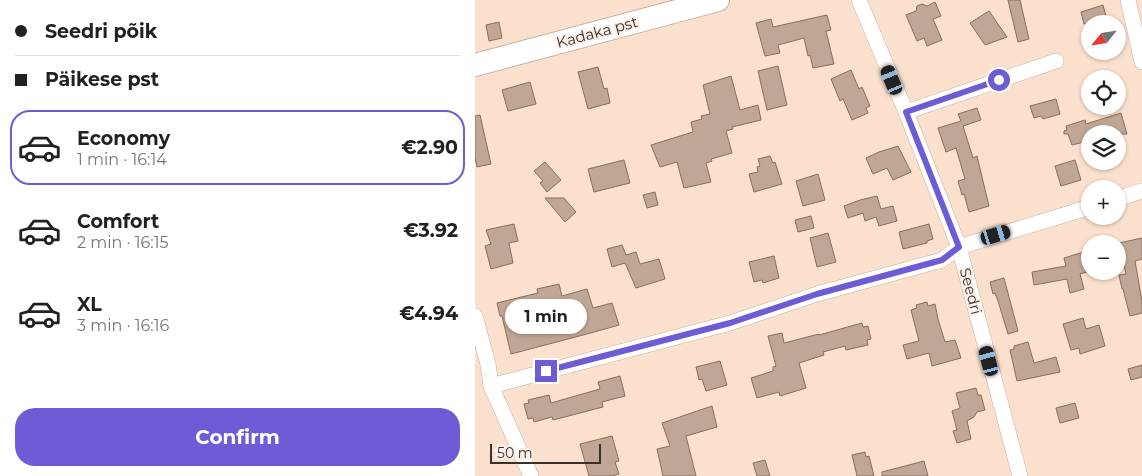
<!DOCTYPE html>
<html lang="en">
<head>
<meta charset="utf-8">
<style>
  :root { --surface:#fff; --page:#f6f6f6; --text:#202124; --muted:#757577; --line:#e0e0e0; --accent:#6d5cd6 }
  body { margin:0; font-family:Montserrat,sans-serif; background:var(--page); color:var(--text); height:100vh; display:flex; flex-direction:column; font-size:19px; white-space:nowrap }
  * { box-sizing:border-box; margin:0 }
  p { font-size:16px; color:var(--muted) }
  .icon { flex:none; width:28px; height:28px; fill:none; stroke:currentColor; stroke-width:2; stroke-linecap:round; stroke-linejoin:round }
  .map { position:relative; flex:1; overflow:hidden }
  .side { display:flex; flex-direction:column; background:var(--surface); width:475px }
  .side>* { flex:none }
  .hud { display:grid; align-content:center; height:110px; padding:0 15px; background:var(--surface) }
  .needle { width:32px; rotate:240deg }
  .tools { position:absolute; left:606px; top:15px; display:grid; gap:10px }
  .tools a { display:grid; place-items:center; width:45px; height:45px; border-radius:50%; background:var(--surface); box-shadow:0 1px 4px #0004; font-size:25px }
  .scale { position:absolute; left:15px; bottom:12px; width:111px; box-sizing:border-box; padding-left:5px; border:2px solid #3a3029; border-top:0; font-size:14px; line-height:18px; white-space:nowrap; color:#3a3029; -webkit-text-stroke:4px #fcf1e9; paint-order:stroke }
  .end { position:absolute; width:22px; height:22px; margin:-11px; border:6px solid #6d5cd6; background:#fff; box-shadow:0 0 0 2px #fff }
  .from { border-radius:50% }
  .bubble { position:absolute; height:35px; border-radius:18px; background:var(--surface); box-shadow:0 1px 4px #0004; font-size:16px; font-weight:700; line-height:35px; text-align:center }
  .car { position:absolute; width:15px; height:30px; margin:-15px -8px; border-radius:6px; box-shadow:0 0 4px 1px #0007; background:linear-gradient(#222 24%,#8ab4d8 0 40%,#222 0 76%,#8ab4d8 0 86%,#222 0) }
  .hud b { display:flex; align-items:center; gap:18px; height:48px; font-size:19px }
  .hud b+b { border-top:1px solid var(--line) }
  .hud i { width:12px; height:12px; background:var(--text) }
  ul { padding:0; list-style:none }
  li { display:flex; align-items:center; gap:15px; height:75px; margin:0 10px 8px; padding:0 5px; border:2px solid transparent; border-radius:20px }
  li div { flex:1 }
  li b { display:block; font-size:19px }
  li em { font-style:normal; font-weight:700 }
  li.selected { border-color:var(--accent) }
  li>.icon { width:45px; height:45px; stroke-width:1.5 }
  .action { display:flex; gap:10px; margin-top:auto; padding:10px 15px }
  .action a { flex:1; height:58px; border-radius:20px; background:var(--accent); color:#fff; font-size:20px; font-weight:700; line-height:58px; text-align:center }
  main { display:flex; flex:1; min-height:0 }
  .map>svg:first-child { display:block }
  .building { fill:#c0a795; stroke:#866f5e }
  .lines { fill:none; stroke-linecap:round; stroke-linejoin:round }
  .street-casing { stroke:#c8af9c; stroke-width:16 }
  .secondary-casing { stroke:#c8af9c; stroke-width:24 }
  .street { stroke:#fff; stroke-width:15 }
  .secondary { stroke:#fff; stroke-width:22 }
  .route { stroke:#6d5cd6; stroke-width:6 }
  .labels { text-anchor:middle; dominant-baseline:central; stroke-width:4; stroke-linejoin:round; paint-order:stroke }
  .street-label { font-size:15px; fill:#3a3029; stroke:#fcf1e9 }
</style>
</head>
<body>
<main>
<section class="side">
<div class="hud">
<b><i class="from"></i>Seedri põik</b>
<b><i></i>Päikese pst</b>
</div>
<ul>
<li class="selected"><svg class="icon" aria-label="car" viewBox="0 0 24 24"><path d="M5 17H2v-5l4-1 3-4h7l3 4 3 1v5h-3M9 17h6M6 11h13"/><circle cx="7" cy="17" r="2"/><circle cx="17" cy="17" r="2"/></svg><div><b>Economy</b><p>1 min · 16:14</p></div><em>€2.90</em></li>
<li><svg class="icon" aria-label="car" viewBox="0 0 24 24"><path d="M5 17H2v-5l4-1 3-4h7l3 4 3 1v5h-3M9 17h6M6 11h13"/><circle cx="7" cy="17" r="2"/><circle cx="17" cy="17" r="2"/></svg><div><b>Comfort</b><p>2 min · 16:15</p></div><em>€3.92</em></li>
<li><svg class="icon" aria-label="car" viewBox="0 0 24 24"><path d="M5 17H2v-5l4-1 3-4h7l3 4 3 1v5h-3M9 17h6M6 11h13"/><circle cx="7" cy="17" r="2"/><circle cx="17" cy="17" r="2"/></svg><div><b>XL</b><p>3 min · 16:16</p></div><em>€4.94</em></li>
</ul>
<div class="action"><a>Confirm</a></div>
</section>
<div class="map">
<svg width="667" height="476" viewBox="0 0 667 476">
  <rect width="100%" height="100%" fill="#fbe1cd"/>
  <g class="building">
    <path d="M533,0H545L554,39L543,42Z"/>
    <path d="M460,2L466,16L458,19L467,40L452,46L449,38L442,41L431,15L441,11L442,6L447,4L452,6Z"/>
    <path d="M628,5L633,24H609L606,12Z"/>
    <path d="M514,11L532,37L510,45L495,23Z"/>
    <path d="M352,15L356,30L351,31L359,64L338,68L335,55L333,56L329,38L303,45L305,53L290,56L281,23L296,19L298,27Z"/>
    <path d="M24,22L27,38L14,41L11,25Z"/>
    <path d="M303,66L312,105L292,110L283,71Z"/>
    <path d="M123,67L129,89L132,88L135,103L113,109L103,72Z"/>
    <path d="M376,70L384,89L387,87L395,106L391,108L393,113L377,120L368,99L365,101L356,79Z"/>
    <path d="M256,76L265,110L283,105L286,120L257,127L258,129L251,131L257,153L236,159L237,161L231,163L236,182L209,188L202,162L185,167L176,145L218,132L216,122L227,119L226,116L235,114L228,85Z"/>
    <path d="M55,82L61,104L33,111L27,90Z"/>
    <path d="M581,99L585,114L568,119L566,116L559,118L555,106Z"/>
    <path d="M502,108L506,120L488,126L498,158L502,156L514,206L494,212L489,194L487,195L483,181L490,179L481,148L471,152L463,128L486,121L483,114Z"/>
    <path d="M646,113L652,134H611L613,141L597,145L593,134H589V131L592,130L591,126L610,120L611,124Z"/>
    <path d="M5,115L16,164L2,167L0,157V116Z"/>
    <path d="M423,146L436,172L418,180L412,168L398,174L391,158L404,152Z"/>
    <path d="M295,156L298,163L300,162L307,184L279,192L274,174L283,172L282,167L285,166L283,159Z"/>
    <path d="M149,160L155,183L119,192L113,169Z"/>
    <path d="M600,160L606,180L586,186L580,166Z"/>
    <path d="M70,162L86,180L72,192L65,183L68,181L59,171Z"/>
    <path d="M343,174L350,200L328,206L321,181Z"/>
    <path d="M180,192L183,205L172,208L168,195Z"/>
    <path d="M402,196L406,209L418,206L422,221L404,226L401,217L390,221L388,213L373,218L369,206L385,200Z"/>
    <path d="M70,198H89L101,212L90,222Z"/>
    <path d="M336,216L339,228L323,232L320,220Z"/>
    <path d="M39,224L43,241L34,243L38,263L16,269L10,246L16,244L11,230Z"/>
    <path d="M454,224L458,239L452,241V243L428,249L424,232Z"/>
    <path d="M353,233L361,262L342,267L335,238Z"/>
    <path d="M667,238V259L660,261L667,301V313L655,316L648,289H647L644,275L651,274L644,243Z"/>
    <path d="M147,245L151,255L161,252L165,264L184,259L190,279L161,288L150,263L137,267L132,249Z"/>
    <path d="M615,250V271L605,274L609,289L595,293L592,279L559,285L557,272L591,266L589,258Z"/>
    <path d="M299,256L304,278L288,283L287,280L279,282L274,262Z"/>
    <path d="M529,278L543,331L533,334L523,301L520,293L518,294L515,282Z"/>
    <path d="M84,284L87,296L112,289L118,308L137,303L144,325L112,334L36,354L27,316H25L22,303L63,293L62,289Z"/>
    <path d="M452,302L453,306L460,304L463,319L470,342L480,340L486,358L457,366L454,353L432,359L428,345L444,341L436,310L442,308L441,305Z"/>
    <path d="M608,318L611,329L624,325L630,346L605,354L604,348L596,350L588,324Z"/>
    <path d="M387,323L388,327L393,326L396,339L392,340L393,345L371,350L370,346L348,352L349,355L324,363L331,388L305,396L304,392L282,398L276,378L298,371V367L301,366L293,336L307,333L309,343L344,334V335Z"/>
    <path d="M553,342L559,363L581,357L585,372L542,381L535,350L539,349V346Z"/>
    <path d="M245,361L252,385L231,391L227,379L224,380L221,367Z"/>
    <path d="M667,365V377L656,380L653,369Z"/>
    <path d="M145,376L150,396L127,402L128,407L78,420L77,417L59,422L58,418L53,419L49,404L54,403L53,400L74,395L76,403L125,389L123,382Z"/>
    <path d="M501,388L503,395H506L510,410L502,412L499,417L492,421L496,439L482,443L478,431L482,430L477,411L485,408L481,393Z"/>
    <path d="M600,403L604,418L585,423L581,408Z"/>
    <path d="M237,406L242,427L211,436L221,476H188L182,449L195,446L187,423Z"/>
    <path d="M137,436L144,461L140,462L144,474L137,476H114L105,444Z"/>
    <path d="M390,452L391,457L394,456L399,476H382L377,455Z"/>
    <path d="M290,460L295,476H282L278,463Z"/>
    <path d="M449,461L453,476H407V472Z"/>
  </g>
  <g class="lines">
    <g class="street-casing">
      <g id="street">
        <path d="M384,0L431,112L484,247L545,476"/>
        <path d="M653,0L667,62"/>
        <path d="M431,112L581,61"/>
        <path d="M642,199L667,191"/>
        <path d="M0,316L13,364L16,386L56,476"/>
        <path d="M16,386L255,323L342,294L467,260L484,247L615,207"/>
      </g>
    </g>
    <g class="secondary-casing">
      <path id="secondary" d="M0,65L243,0"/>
    </g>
    <use href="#street" class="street"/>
    <use href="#secondary" class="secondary"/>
  </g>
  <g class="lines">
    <path class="route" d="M71,371L255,323L342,294L467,260L484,247L431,112L524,80"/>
  </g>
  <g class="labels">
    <g class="street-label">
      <text transform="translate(122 32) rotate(-15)">Kadaka pst</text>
      <text transform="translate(496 291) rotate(75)">Seedri</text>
    </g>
  </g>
</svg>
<div class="tools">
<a><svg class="needle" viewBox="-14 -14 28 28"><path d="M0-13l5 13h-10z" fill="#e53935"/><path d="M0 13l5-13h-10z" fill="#757577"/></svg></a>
<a><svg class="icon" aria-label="locate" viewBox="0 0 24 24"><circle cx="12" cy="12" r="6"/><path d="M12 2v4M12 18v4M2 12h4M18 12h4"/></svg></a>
<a><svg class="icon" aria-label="layers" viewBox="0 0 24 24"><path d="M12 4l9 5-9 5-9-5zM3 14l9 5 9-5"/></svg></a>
<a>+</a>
<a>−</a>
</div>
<div class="scale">50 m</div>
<i class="end from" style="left:524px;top:80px"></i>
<i class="end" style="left:71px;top:371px"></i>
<div class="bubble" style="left:30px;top:299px;width:82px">1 min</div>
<i class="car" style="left:417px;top:80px;rotate:337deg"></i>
<i class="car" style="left:521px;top:235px;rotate:73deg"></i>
<i class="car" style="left:514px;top:361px;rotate:345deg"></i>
</div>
</main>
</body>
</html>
